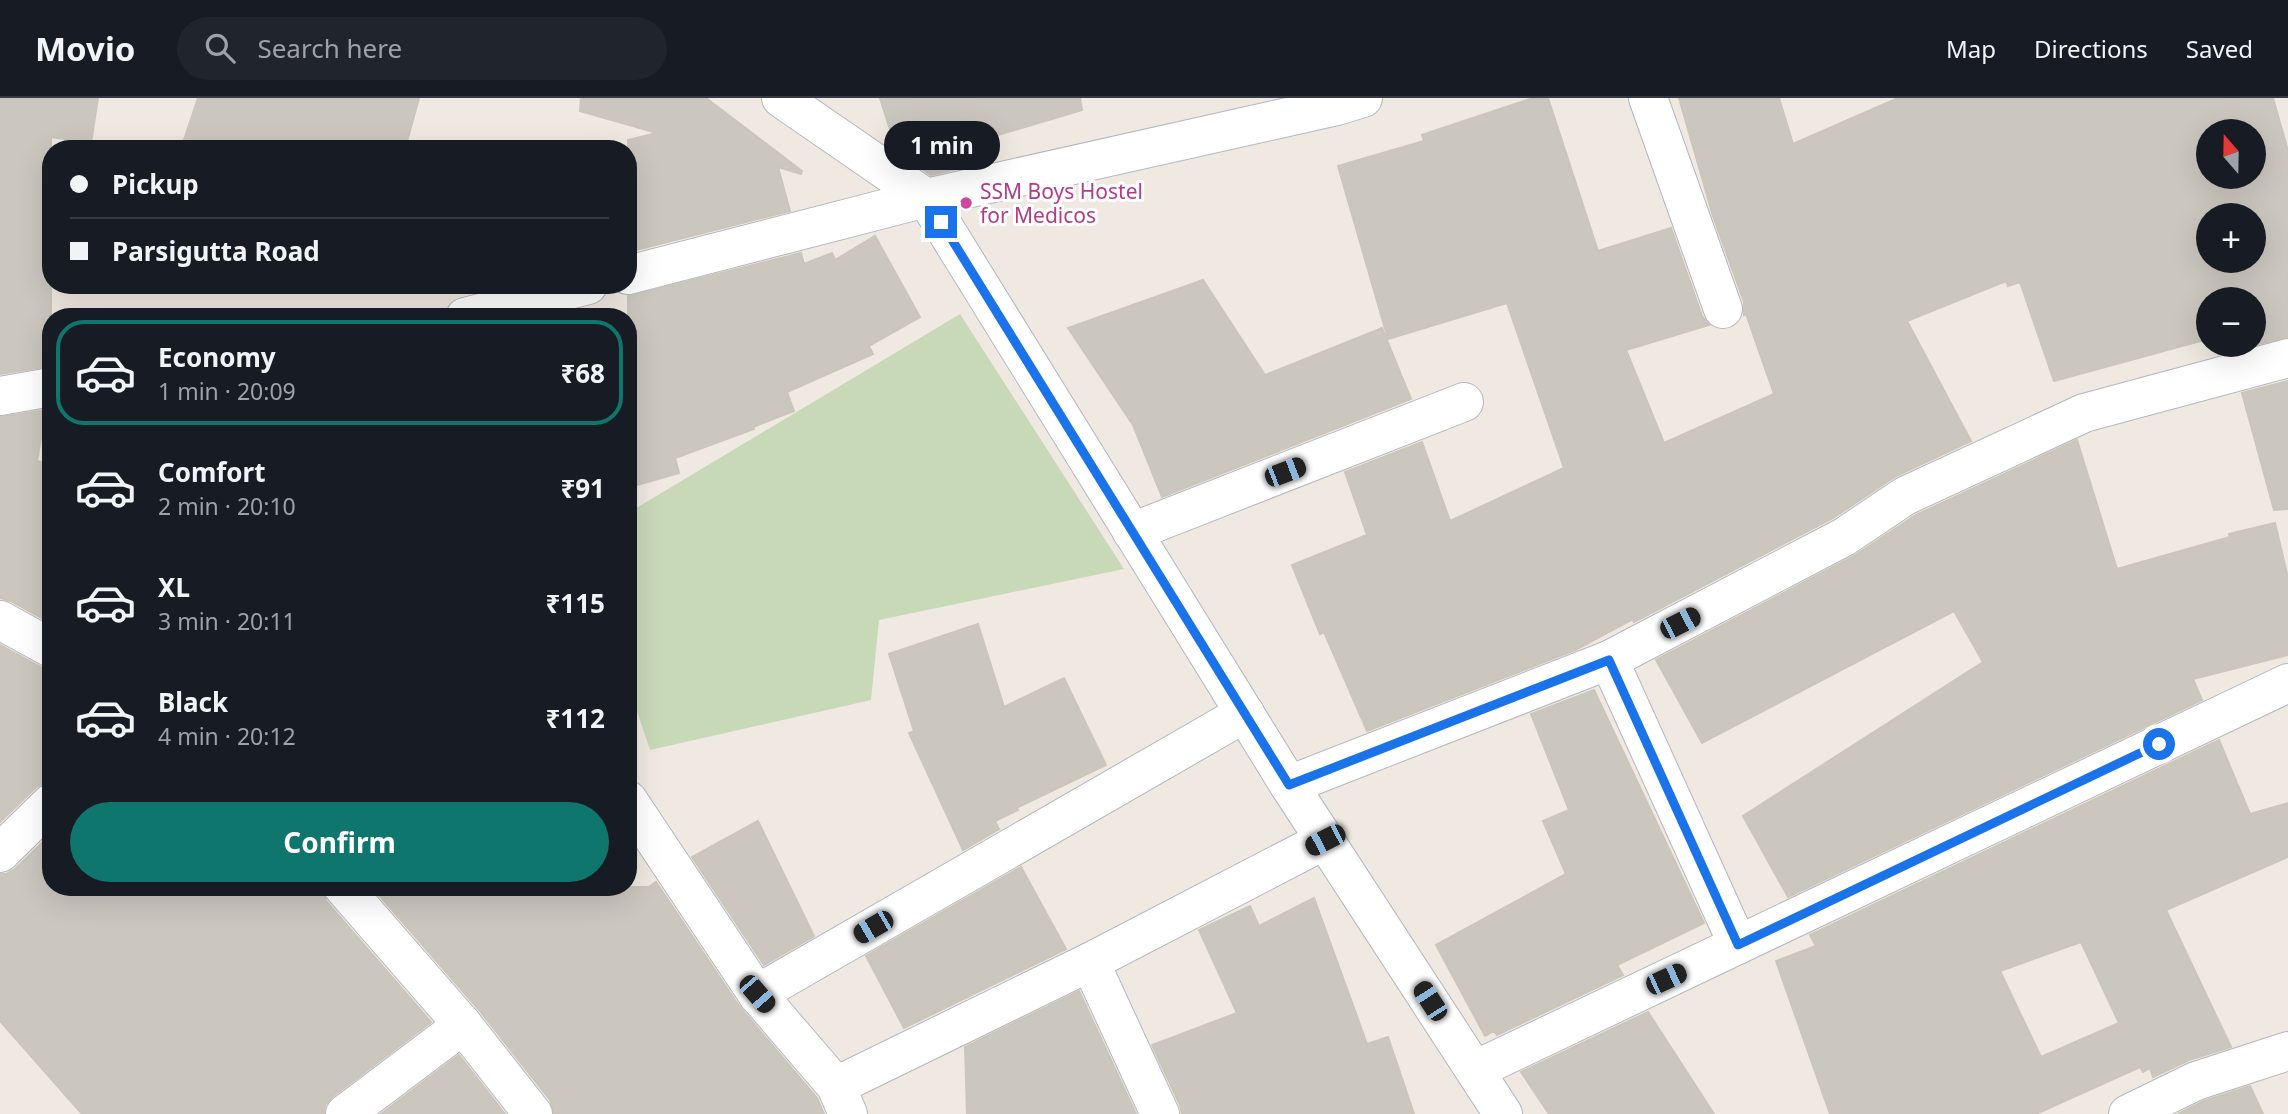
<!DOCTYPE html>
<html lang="en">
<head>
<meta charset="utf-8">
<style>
  :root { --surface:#171b24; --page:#20242c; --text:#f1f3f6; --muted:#9ea1a6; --line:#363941; --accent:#0f766e }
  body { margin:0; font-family:"Noto Sans",sans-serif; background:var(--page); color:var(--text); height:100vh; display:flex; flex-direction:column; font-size:26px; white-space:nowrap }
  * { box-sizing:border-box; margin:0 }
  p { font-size:23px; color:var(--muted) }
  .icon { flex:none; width:38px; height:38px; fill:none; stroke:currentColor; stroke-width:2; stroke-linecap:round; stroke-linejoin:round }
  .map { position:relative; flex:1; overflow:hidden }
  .panel { position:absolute; left:42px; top:210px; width:595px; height:588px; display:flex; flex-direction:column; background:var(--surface); border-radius:28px; box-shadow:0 7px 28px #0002 }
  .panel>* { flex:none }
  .banner { position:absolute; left:42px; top:42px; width:595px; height:154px; border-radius:28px; box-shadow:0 7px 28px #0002; display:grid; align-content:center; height:154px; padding:0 28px; background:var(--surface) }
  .needle { width:46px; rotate:340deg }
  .controls { position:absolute; left:2196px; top:21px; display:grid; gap:14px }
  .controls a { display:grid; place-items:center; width:70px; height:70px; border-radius:50%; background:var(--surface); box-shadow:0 7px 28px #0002; font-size:35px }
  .end { position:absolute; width:32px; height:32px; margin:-16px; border:9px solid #1a73e8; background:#fff; box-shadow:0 0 0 4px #fff }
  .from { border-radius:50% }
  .bubble { position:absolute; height:49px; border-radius:24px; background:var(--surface); box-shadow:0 7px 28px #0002; font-size:23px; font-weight:700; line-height:49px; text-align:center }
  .car { position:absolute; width:21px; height:42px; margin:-21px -10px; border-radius:9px; box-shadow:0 0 5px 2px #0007; background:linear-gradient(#222 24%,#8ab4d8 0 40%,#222 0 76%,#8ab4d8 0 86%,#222 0) }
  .banner b { display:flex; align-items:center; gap:24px; height:66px; font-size:26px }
  .banner b+b { border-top:2px solid var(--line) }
  .banner i { width:18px; height:18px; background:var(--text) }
  ul { padding:12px 0 0; list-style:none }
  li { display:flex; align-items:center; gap:21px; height:105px; margin:0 14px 10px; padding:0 14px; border:4px solid transparent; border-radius:28px }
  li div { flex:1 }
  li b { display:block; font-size:26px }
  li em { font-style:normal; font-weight:700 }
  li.active { border-color:var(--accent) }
  li>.icon { width:63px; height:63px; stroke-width:1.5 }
  .button { display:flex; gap:14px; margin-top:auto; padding:14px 28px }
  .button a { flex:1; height:80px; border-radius:42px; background:var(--accent); color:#fff; font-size:28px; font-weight:700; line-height:80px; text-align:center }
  header { display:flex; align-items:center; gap:42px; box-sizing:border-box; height:98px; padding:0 35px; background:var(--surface); border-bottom:2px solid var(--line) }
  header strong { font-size:33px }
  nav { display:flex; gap:38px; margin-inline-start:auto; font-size:24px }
  .search { width:490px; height:63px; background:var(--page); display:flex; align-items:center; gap:18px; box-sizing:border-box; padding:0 24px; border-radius:38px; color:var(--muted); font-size:26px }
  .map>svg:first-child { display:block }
  .cemetery { fill:#c8d9b8 }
  .building { fill:#cbc7bf; stroke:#cbc5ba; stroke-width:2; fill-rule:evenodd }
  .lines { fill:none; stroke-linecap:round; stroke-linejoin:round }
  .minor-casing { stroke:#b4b7c1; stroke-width:40 }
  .tertiary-casing { stroke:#b4b7c1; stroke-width:40 }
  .minor { stroke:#fff; stroke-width:38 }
  .tertiary { stroke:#fff; stroke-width:38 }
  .route { stroke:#1a73e8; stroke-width:9 }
  .hotel-dot { fill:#d1479c; stroke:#fff; stroke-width:2.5 }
  .labels { text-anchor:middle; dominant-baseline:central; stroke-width:6; stroke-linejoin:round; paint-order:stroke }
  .hotel-label { font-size:21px; fill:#b23c85; stroke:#fff; text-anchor:start }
</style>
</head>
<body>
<header>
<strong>Movio</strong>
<div class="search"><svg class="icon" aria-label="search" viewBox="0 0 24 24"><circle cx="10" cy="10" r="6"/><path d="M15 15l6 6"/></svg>Search here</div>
<nav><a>Map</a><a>Directions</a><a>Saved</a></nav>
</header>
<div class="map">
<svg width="2288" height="1016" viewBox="0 0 2288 1016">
  <rect width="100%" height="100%" fill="#efe9e1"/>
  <path class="cemetery" d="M960,216L1124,471L879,522L871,602L650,652L628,586V415Z"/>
  <g class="building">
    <path d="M0,0H98L91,45L51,39V268L0,276Z"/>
    <path d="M198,0H419L405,51H181Z"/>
    <path d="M581,0H706L802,73L801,76L778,69L790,113L628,154V42L657,35L580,13Z"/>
    <path d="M880,0H1080L1082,12L961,48L969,68L931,77L909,62L893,41Z"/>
    <path d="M1533,0H1548L1598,153L1671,130L1702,218L1709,227L1626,252L1664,345L1774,296L1746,216L1744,217V204L1713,118L1679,0H1779L1793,46L1898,0H2273L2288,53V239L2254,247V201H2208V241L2054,283L2020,184L2008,188L2006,183L1907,223L1971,343L1896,378L1833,420L1634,524L1633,521L1575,552L1367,633L1324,534L1320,536L1292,467L1367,437L1345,374L1422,344L1450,423L1564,370L1507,205L1388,241L1338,68L1424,43L1422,37ZM2208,33H2254V79H2208ZM2208,117H2254V163H2208Z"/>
    <path d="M875,138L920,219L869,248L873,256L787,294L794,313L753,329L754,331L675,360L679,375L637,387L628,356V198L801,155L804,166L832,155L835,162Z"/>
    <path d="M1203,182L1265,277L1382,230L1411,301L1162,399L1133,327L1068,230Z"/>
    <path d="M2288,283V411L2274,412L2242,295Z"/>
    <path d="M46,312L37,363L51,366V525L11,503L0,500V319Z"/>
    <path d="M2077,342L2117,471L2230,439L2229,436L2275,425L2288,480V557L2193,581L2202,602L1788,799L1743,718L1983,564L1954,513L1702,645L1656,562L1854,458L1916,417Z"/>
    <path d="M978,526L1004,609L1064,580L1106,667L1016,710L1018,712L995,723L999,731L963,752L909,635L914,633L889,556Z"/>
    <path d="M0,547L40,569L51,572V684H45L36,689L0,724Z"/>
    <path d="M1594,592L1704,825L1617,867L1623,877L1497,937L1494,933L1485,938L1436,847L1566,776L1543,723L1569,712L1531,616Z"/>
    <path d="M2219,642L2250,716L2288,705V759L2166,812L2231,949L2189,962L2153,979L2150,970L2143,974L2140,969L2036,1016H1830L1776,863L1816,848L1810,837ZM2081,844L2119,925L2041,959L2000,873Z"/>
    <path d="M758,723L814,838L764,867L692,759Z"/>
    <path d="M51,736V789H322L326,803L431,924L332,999L325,1007L324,1016H82L0,923V776H6L15,771Z"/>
    <path d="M1021,769L1066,851L904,930L866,858Z"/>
    <path d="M656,784L739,908L817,1000L824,1016H554L550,1002L480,913L372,789H649Z"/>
    <path d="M1314,800L1367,946L1388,939L1414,1016H1182L1180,1007L1152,947L1237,915L1199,832L1250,808L1259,828Z"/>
    <path d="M1079,893L1136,1016H967L965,949Z"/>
    <path d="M1648,914L1714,1016H1549L1521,974Z"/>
    <path d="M459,957L505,1016H381Z"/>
    <path d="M2250,988L2263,1016H2178L2204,1003Z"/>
  </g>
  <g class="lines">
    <g class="minor-casing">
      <g id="minor">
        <path d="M1648,0L1723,211"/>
        <path d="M628,177L926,100"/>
        <path d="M465,219L588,187"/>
        <path d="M0,298L51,289"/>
        <path d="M1132,434L1464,304"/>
        <path d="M0,522L51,550"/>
        <path d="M1609,562L1738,847"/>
        <path d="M1289,687L1609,562L1844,439L1905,398L2084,315L2288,260"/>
        <path d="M628,702L757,896L836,988L848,1016"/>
        <path d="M0,755L51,705"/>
        <path d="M343,789L463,927L533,1016"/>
        <path d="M1090,864L1160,1016"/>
        <path d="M757,896L1245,615"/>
        <path d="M1475,972L2288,585"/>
        <path d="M836,988L1090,864L1325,742"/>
        <path d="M345,1016L463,927"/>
        <path d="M2128,1016L2196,983L2288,953"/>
      </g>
    </g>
    <g class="tertiary-casing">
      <g id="tertiary">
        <path d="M781,0L926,100L1289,687L1503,1016"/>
        <path d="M926,100L1337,8L1363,0"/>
      </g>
    </g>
    <use href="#minor" class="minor"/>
    <use href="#tertiary" class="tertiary"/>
  </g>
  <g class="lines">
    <path class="route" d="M941,124L1289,687L1609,562L1738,847L2159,646"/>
  </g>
  <circle class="hotel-dot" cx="966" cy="105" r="7"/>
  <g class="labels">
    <g class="hotel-label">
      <text x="980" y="93">SSM Boys Hostel<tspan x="980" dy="24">for Medicos</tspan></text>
    </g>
  </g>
</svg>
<div class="controls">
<a><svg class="needle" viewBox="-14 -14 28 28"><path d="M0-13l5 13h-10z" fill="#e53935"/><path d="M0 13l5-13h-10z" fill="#9ea1a6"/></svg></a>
<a>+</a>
<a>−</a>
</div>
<i class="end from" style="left:2159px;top:646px"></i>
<i class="end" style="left:941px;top:124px"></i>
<div class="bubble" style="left:884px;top:23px;width:116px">1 min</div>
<i class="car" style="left:1285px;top:374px;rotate:69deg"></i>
<i class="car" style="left:1680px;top:525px;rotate:63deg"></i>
<i class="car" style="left:1325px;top:742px;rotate:243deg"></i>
<i class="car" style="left:873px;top:829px;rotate:240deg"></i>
<i class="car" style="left:1666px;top:881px;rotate:65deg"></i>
<i class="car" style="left:757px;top:896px;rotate:139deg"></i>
<i class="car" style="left:1430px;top:903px;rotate:327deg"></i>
<div class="banner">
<b><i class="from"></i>Pickup</b>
<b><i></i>Parsigutta Road</b>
</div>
<section class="panel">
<ul>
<li class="active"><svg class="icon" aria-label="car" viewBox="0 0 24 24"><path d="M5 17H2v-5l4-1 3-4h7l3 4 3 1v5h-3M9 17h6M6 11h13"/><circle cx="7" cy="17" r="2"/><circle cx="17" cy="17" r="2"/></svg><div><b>Economy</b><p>1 min · 20:09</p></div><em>₹68</em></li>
<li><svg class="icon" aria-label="car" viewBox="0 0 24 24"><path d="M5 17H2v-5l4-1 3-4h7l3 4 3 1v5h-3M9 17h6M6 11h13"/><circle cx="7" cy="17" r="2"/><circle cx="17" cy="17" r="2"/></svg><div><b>Comfort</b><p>2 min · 20:10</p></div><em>₹91</em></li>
<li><svg class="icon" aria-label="car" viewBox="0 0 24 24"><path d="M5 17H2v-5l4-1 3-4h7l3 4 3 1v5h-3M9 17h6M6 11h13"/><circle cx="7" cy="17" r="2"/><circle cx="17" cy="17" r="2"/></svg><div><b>XL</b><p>3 min · 20:11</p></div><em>₹115</em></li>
<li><svg class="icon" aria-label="car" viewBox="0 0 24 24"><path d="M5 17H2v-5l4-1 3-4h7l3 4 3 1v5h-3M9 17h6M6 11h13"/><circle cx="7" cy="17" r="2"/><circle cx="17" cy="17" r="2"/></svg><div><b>Black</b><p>4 min · 20:12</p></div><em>₹112</em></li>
</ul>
<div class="button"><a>Confirm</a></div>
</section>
</div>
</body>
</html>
